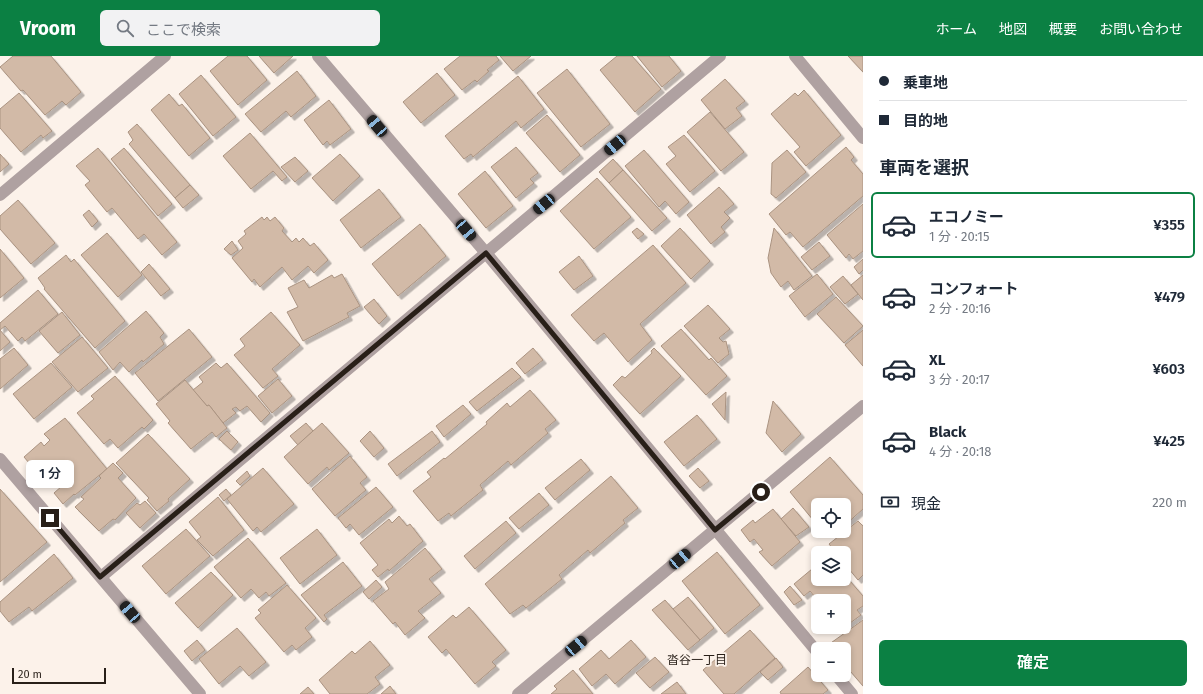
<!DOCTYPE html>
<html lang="ja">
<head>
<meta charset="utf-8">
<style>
  :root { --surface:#fff; --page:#f2f2f3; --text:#1f2937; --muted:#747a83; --line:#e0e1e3; --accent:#0b8043 }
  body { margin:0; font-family:"Fira Sans","Noto Sans JP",sans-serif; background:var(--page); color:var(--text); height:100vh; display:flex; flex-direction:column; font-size:15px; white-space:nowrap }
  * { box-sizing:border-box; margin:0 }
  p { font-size:13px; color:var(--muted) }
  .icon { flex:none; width:22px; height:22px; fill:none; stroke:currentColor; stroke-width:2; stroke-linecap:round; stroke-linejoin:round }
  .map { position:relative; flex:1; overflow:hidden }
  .sheet { display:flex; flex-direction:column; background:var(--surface); width:340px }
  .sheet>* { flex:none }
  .hud { display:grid; align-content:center; height:88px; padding:0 16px; background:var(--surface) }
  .buttons { position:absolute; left:811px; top:442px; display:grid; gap:8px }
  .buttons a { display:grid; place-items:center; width:40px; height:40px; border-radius:6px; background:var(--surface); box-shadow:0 2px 6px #0003; font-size:20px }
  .scale { position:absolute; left:12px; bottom:10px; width:94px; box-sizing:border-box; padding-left:4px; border:2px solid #281f18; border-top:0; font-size:11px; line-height:14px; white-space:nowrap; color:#281f18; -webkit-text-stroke:3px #fcf2ea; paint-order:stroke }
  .end { position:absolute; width:18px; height:18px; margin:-9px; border:5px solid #281f18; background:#fff; box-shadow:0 0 0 2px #fff }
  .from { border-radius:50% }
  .bubble { position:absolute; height:28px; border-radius:6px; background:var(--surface); box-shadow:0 2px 6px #0003; font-size:13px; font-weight:600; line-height:28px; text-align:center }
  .car { position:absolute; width:12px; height:24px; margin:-12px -6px; border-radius:5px; box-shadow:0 0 3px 1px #0007; background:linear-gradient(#222 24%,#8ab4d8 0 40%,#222 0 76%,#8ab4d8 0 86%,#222 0) }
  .hud b { display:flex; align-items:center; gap:14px; height:38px; font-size:15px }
  .hud b+b { border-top:1px solid var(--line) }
  .hud i { width:10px; height:10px; background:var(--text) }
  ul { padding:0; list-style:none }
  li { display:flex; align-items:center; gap:12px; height:66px; margin:0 8px 6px; padding:0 8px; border:2px solid transparent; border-radius:6px }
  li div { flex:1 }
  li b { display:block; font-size:15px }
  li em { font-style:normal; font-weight:600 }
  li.current { border-color:var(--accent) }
  li>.icon { width:36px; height:36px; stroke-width:1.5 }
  h2 { padding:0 16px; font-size:18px; line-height:48px }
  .pay { display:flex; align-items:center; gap:10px; height:44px; padding:0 16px; font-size:15px }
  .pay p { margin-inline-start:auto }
  .cta { display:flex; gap:8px; margin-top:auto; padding:8px 16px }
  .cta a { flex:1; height:46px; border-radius:6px; background:var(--accent); color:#fff; font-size:16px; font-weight:600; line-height:46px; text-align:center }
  header { display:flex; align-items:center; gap:24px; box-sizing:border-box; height:56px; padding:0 20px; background:var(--accent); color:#fff }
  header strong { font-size:19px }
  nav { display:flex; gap:22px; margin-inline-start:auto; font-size:14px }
  .search { width:280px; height:36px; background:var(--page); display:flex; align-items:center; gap:10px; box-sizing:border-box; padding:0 14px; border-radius:6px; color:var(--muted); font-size:15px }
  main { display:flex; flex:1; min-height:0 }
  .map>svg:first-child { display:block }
  .building { fill:#d2baa7; stroke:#aa9381; filter:url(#shadow) }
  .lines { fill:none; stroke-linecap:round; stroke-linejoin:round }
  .minor { stroke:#afa1a1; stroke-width:12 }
  .route { stroke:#281f18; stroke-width:5 }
  .labels { text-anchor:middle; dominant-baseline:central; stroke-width:3.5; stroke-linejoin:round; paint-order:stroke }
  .neighbourhood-label { font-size:12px; fill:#281f18; stroke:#fcf2ea }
</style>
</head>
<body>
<header>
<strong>Vroom</strong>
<div class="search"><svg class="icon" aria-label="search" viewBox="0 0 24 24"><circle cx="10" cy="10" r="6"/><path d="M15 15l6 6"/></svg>ここで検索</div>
<nav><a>ホーム</a><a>地図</a><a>概要</a><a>お問い合わせ</a></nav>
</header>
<main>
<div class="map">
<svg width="863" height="638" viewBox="0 0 863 638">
  <defs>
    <filter id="shadow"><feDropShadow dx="3.5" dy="3.5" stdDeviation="0" flood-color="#0004"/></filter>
  </defs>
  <rect width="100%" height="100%" fill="#fcf2ea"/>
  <g class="building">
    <path d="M13,0H51L81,36L66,49L62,45L45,59L23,34L21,35L0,11Z"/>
    <path d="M228,0H247L267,24L238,49L210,15Z"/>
    <path d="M259,0H293L274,17Z"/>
    <path d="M460,0H496L499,4L487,14L489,15L477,26L475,24L462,34L444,13Z"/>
    <path d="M500,0H531L513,15Z"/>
    <path d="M617,0H632L661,33L635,56L600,14Z"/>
    <path d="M637,0H669L681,15L662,31Z"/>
    <path d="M848,0H863V16Z"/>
    <path d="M567,13L610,68L581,91L537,37Z"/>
    <path d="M297,15L316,40L291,61L286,55L261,76L245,58Z"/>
    <path d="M437,17L455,39L421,67L403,46Z"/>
    <path d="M201,19L236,61L213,80L179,38Z"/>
    <path d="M518,20L544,53L521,72L516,65L473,101L471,98L464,103L445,80Z"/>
    <path d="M725,23L745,45L736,52L742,60L725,73L701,44Z"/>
    <path d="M804,34L841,79L806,110L794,96L800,91L771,58L795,37L798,40Z"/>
    <path d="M19,37L52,75L43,82L41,79L21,96L0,72V53Z"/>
    <path d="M169,38L179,50L182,48L210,82L189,100L151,54Z"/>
    <path d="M329,44L351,73L330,89L327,85L323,89L304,64Z"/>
    <path d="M710,56L744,96L721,115L687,76Z"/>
    <path d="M547,59L580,99L560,116L526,77Z"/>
    <path d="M137,68L190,129L175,142L129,88L133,84L128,76Z"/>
    <path d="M250,77L287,121L282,125L273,115L251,133L223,100Z"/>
    <path d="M684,79L715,115L690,136L666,108L676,100L668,91Z"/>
    <path d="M516,91L538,117L530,123L534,127L516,142L491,111Z"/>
    <path d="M846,91L854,101L851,104L863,118V140L803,191L790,176L786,179L769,158Z"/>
    <path d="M98,92L177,186L162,199L144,178L138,183L112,152L107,156L85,129L90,125L76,110Z"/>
    <path d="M124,92L172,148L158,160L111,103Z"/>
    <path d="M644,94L689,146L676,158L665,145L659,151L625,110Z"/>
    <path d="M787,94L806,116L776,142L771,138L772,107Z"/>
    <path d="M0,98L9,108L0,116Z"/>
    <path d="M340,98L360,120L333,145L312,122Z"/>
    <path d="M295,101L308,115L295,126L281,111Z"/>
    <path d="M613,103L623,114L609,127L599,116Z"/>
    <path d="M623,114L667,162L652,175L609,127Z"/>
    <path d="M485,115L513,150L486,172L458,138Z"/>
    <path d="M597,122L631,161L594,193L560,155Z"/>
    <path d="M190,129L199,139L183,152L175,142Z"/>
    <path d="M719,131L734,148L724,156L730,162L721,171L725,176L711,188L687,159Z"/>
    <path d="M379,133L401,161L361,192L340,164Z"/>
    <path d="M18,144L55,187L31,208L0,173V160Z"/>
    <path d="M863,148V195L853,203L849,198L846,202L827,179Z"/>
    <path d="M89,154L98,165L92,171L83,159Z"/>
    <path d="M262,161L264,164L267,161L270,165L275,161L284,172L282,175L292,186L296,182L299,186L303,182L310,190L314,187L328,204L314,217L308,210L292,224L282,211L260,231L254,223L252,226L232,202L243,192L238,185L246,178L244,175Z"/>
    <path d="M420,168L446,200L398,240L372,208Z"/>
    <path d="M637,172L644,178L638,183L632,176Z"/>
    <path d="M680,172L710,205L691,223L661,190Z"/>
    <path d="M774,172L812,220L794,234L788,225L781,231L771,217L768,202Z"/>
    <path d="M107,177L142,219L118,241L81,199Z"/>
    <path d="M232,185L238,194L231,199L224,193Z"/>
    <path d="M819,186L830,200L812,214L801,201Z"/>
    <path d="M653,189L686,227L640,268L652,284L628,306L604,277L594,285L571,259Z"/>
    <path d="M0,193L24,222L0,242Z"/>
    <path d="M66,199L71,206L74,203L125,265L95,292L44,233L45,232L38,222Z"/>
    <path d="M579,200L593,220L574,234L559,216Z"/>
    <path d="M863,203V214L859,218L854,211Z"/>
    <path d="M149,208L170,233L161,240L141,216Z"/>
    <path d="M342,218L360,250L347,257L349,261L303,285L287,256L298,251L288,232L304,224L309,232L332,219L334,222Z"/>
    <path d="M817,218L833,238L805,261L789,240Z"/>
    <path d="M863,219V244L851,229Z"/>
    <path d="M843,220L858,238L845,248L830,231Z"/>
    <path d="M38,234L58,258L25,285L22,281L18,285L5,270L0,274V267Z"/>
    <path d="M836,241L863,270L844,287L817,258Z"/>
    <path d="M374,243L387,260L379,268L364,251Z"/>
    <path d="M708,249L730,273L719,282L723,286L726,285L729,298L718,307L684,270Z"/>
    <path d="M146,255L164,277L160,281L164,288L143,306L142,304L129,316L120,306L113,314L99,296Z"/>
    <path d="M62,256L80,279L58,297L39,275Z"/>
    <path d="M271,256L300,289L272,313L278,320L263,332L234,299L245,290L240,283Z"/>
    <path d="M189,273L212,301L158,345L135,317Z"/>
    <path d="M681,273L709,304L711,302L727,320L706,339L661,290Z"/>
    <path d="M0,274L10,286L0,295Z"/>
    <path d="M863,274V310L845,289Z"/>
    <path d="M82,281L108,312L78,336L52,306Z"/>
    <path d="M14,292L28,309L0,333V303Z"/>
    <path d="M533,292L543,304L525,318L516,307Z"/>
    <path d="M654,292L681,320L640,358L613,329L622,320L625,322L652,297L651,295Z"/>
    <path d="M51,307L72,331L34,363L13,338Z"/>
    <path d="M216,307L221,312L227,307L270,357L261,366L247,350L240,355L236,351L232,353L236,357L223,367L209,349L207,350L193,334L203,326L199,321Z"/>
    <path d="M512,312L521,321L477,355L469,346Z"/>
    <path d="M115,320L153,364L144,373L142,371L118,392L110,383L104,388L77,357L94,343L91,340Z"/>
    <path d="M278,323L292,340L272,357L258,340Z"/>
    <path d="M185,324L207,350L209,349L227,372L216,381L212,376L191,393L168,367L170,365L156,348Z"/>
    <path d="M530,334L556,364L545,373L548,377L511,409L508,405L480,429L483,434L451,460L449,457L438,465L413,435L431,421L427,416L444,402L445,403L487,368L486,366L507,347L510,351Z"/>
    <path d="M726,336L725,364L712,348Z"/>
    <path d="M773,345L801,378L782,396L766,377Z"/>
    <path d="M463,349L471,358L444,381L436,370Z"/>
    <path d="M697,359L717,383L684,410L664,386Z"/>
    <path d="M65,362L107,413L75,439L74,438L63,448L54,437L62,430L58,424L63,421L52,408L39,419L24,401L41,386L44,390L50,384L44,378Z"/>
    <path d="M306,367L313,375L298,389L290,380Z"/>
    <path d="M322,367L349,397L329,414L327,411L308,428L284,401Z"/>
    <path d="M227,375L238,386L231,394L219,383Z"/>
    <path d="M370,375L384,392L374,401L360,385Z"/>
    <path d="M432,375L440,386L397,420L388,408Z"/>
    <path d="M148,378L190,423L168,443L169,445L157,455L147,444L149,442L116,407Z"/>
    <path d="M350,400L367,421L360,427L366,434L335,460L312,433Z"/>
    <path d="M830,401L863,439V453L844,470V449H818V470L790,436Z"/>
    <path d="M581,403L590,414L555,444L545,432Z"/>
    <path d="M113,407L123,417L118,422L136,442L115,464L113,463L99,475L75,451L84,443L81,441L101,422L99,420Z"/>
    <path d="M263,412L294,448L261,476L257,471L253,475L227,443Z"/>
    <path d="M698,412L709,425L700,432L689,420Z"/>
    <path d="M247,415L250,420L240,429L236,425Z"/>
    <path d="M611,420L638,452L623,464L625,467L590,497L588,494L559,519L562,523L526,552L523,549L510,558L485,528Z"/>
    <path d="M376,431L393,451L359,479L350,468L346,472L338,462Z"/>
    <path d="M0,433L47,486L0,526Z"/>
    <path d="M226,433L231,439L224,445L219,439Z"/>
    <path d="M539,437L549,449L519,473L509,462Z"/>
    <path d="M218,441L244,474L213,500L197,484L201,481L189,466Z"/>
    <path d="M145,445L156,457L140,472L126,457L137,447L140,449Z"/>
    <path d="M793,452L809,471L796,480L781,463Z"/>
    <path d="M773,453L800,486L772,510L759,496L763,494L754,483L750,486L741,474L753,464L755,467Z"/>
    <path d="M399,460L407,470L410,468L423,485L389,515L388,513L378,521L372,514L378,509L360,487L389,463L392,467Z"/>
    <path d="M506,465L516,477L475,513L464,500Z"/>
    <path d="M858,465L863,470V519L858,524L844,507V497H836L829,488Z"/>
    <path d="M186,473L210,500L166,538L142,510Z"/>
    <path d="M317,473L337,499L300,528L280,502Z"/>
    <path d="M248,482L286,527L269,540L266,536L259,542L251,533L241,542L214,511Z"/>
    <path d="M425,492L442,513L429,523L441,537L418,555L425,562L405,579L395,566L393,568L373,545L389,533L385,526Z"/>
    <path d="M717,496L760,549L725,578L682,525Z"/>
    <path d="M54,498L73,522L32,555L29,551L9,566L0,555V546Z"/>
    <path d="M343,506L362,530L324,559L327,563L324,566L301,539Z"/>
    <path d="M818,508V523H844V518L863,540V550L857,554L861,559L842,573L840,571H844V545H818L810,535L804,540L794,528Z"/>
    <path d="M211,516L233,539L198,572L175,547Z"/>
    <path d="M376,524L382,531L369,543L363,536Z"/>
    <path d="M287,529L316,562L305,572L312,581L296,594L292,589L284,596L255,562L261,557L258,554Z"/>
    <path d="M790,530L802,544L794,549L784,536Z"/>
    <path d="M688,541L714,572L700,584L673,553Z"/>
    <path d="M665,544L700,584L688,594L652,554Z"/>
    <path d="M469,551L506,594L492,606L496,610L475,628L446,593L442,597L428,581L453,559L456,562Z"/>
    <path d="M863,564V630L844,608V593H831L828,589Z"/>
    <path d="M237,572L266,606L249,620L240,610L219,628L199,603Z"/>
    <path d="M750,574L775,602L734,638H724L703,614Z"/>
    <path d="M197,584L205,594L192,605L184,595Z"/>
    <path d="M631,584L646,601L615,628L606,618L592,630L579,613L601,594L609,603Z"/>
    <path d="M370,585L390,609L375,621L380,628L367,638H330L319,624L352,595L355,598Z"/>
    <path d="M655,601L669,616L650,632L636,617Z"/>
    <path d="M776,602L783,611L768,624L760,616Z"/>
    <path d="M808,611L828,634L823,638H781L780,636Z"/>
    <path d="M573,614L593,638H551L557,633L554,630Z"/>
    <path d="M677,626L686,638H661Z"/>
    <path d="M390,630L396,638H381Z"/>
    <path d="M308,631L314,638H300Z"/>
  </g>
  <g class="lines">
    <g class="minor">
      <path d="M318,0L486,197L818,597"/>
      <path d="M795,0L863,82"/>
      <path d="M0,139L165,0"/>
      <path d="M0,403L200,638"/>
      <path d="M101,521L720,0"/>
      <path d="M836,619L852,638"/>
      <path d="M518,638L863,350"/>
    </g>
  </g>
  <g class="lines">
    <path class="route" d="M50,462L100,521L486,197L715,474L761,436"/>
  </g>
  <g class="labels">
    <g class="neighbourhood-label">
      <text x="697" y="604">沓谷一丁目</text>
    </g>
  </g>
</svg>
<div class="buttons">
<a><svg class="icon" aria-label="locate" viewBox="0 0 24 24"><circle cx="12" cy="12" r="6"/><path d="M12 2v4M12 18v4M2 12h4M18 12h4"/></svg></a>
<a><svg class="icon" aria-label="layers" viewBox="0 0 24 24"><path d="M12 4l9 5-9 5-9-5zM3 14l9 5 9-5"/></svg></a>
<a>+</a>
<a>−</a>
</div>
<div class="scale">20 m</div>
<i class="end from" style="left:761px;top:436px"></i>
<i class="end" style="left:50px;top:462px"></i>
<div class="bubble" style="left:26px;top:404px;width:48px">1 分</div>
<i class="car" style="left:377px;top:70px;rotate:320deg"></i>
<i class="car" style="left:615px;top:89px;rotate:230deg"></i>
<i class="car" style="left:544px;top:148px;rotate:230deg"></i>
<i class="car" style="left:466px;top:174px;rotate:140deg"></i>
<i class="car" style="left:680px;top:503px;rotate:50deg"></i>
<i class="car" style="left:130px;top:556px;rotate:320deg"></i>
<i class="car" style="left:576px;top:590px;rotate:50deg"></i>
</div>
<section class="sheet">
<div class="hud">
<b><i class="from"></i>乗車地</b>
<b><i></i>目的地</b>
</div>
<h2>車両を選択</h2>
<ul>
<li class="current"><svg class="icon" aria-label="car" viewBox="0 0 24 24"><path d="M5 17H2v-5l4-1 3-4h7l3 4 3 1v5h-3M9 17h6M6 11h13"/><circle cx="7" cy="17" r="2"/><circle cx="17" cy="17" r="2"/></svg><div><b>エコノミー</b><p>1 分 · 20:15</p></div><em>¥355</em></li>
<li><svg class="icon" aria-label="car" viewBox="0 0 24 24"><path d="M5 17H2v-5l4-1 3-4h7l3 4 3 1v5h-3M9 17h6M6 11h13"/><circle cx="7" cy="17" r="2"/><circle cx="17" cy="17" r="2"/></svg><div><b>コンフォート</b><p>2 分 · 20:16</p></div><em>¥479</em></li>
<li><svg class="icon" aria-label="car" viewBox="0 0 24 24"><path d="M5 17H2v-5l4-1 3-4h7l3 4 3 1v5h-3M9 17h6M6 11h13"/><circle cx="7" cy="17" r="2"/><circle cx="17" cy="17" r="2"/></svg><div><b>XL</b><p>3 分 · 20:17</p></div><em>¥603</em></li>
<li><svg class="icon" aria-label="car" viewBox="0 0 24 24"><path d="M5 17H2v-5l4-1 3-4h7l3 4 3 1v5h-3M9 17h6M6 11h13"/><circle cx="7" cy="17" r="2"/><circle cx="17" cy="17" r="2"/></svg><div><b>Black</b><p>4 分 · 20:18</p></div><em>¥425</em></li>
</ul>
<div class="pay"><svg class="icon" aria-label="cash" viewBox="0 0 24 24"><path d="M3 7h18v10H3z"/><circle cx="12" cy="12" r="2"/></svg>現金<p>220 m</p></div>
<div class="cta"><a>確定</a></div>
</section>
</main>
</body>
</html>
